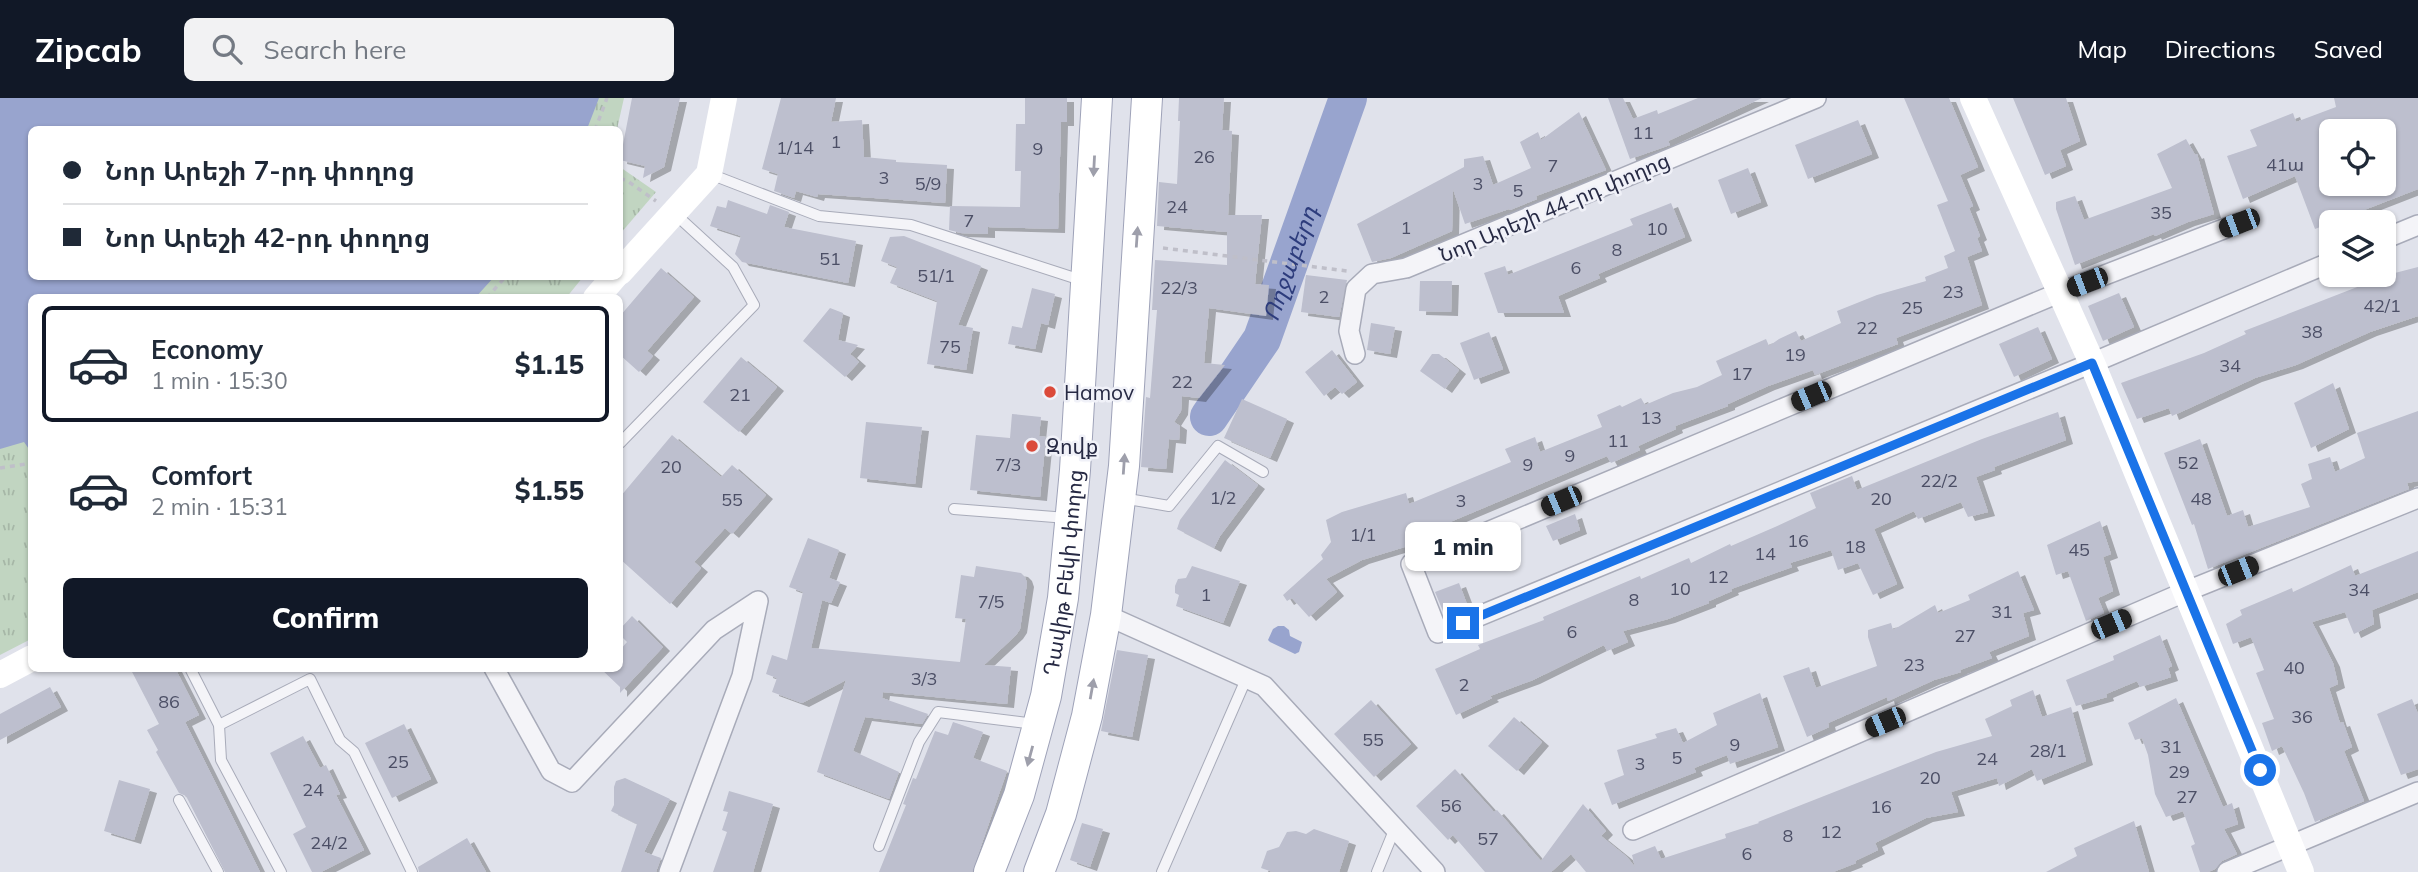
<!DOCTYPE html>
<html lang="en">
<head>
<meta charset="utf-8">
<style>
  :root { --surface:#fff; --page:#f2f2f3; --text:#1f2937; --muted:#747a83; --line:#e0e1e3; --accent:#111827 }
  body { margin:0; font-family:Mulish,"Noto Sans Armenian",sans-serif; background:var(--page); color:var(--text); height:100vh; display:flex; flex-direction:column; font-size:26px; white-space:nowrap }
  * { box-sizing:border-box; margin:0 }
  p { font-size:23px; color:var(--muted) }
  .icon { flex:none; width:38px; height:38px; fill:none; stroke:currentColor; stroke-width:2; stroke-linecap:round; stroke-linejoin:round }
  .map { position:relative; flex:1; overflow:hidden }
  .sheet { position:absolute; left:28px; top:196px; width:595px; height:378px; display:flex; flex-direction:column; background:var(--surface); border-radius:10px; box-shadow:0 2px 5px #0004 }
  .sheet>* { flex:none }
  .banner { position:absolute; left:28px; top:28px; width:595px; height:154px; border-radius:10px; box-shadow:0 2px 5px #0004; display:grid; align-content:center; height:154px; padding:0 35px; background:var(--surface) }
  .fabs { position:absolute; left:2319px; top:21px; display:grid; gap:14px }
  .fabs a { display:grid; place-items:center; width:77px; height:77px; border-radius:10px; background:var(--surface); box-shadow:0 2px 5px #0004; font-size:35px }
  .end { position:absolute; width:32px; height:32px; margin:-16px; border:9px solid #1a73e8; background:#fff; box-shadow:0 0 0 4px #fff }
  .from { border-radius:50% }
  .bubble { position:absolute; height:49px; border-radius:10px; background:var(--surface); box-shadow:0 2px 5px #0004; font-size:23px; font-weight:800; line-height:49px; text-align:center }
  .car { position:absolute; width:21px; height:42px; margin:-21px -10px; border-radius:9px; box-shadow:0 0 5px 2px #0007; background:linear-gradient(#222 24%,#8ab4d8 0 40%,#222 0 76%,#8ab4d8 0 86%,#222 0) }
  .banner b { display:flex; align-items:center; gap:24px; height:66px; font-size:26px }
  .banner b+b { border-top:2px solid var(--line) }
  .banner i { width:18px; height:18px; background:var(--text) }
  ul { padding:12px 0 0; list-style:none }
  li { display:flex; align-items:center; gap:21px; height:116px; margin:0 14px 10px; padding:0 21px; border:4px solid transparent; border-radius:10px }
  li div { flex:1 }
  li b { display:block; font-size:26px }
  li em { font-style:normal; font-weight:800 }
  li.selected { border-color:var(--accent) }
  li>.icon { width:63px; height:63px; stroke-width:1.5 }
  .primary-button { display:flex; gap:14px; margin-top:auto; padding:14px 35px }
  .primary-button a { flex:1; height:80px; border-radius:10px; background:var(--accent); color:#fff; font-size:28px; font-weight:800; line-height:80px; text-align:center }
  header { display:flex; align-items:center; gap:42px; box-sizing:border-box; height:98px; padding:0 35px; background:var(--accent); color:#fff }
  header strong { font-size:33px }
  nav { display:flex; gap:38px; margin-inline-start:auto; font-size:24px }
  .search { width:490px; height:63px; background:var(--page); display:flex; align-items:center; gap:18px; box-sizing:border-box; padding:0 24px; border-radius:10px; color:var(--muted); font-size:26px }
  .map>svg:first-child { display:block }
  .park { fill:url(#park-tufts) }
  .water { fill:#98a4ce }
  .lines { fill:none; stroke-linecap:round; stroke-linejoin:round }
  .river { stroke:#98a4ce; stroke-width:38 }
  .building { fill:#bdbfce; fill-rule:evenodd; filter:url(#shadow) }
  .lane-casing { stroke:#a8abb9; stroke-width:12 }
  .street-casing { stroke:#a8abb9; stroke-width:22 }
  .primary-casing { stroke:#9ea2b8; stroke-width:32 }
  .path { stroke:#bfbfc9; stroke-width:3.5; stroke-dasharray:5 5; stroke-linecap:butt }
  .lane { stroke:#f4f4f8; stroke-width:10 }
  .street { stroke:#f4f4f8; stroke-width:19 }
  .secondary { stroke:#fff; stroke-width:26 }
  .primary { stroke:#fff; stroke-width:30 }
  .oneway { fill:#9e9fab }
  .route { stroke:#1a73e8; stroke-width:9 }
  .poi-dot { fill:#db4a3a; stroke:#f0f1f8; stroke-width:2.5 }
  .labels { text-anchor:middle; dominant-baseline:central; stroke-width:5; stroke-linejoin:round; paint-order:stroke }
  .number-label { font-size:18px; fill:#4c4f66 }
  .street-label { font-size:21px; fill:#272a44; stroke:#f0f1f8 }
  .poi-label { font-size:21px; fill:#272a44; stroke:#f0f1f8; text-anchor:start }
  .water-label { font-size:23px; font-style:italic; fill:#2d3c7c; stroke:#f0f1f8 }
</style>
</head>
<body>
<header>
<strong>Zipcab</strong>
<div class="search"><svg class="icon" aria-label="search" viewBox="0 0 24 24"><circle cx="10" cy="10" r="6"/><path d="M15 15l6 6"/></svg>Search here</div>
<nav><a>Map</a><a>Directions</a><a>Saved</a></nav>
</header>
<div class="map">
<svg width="2418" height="774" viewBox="0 0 2418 774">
  <defs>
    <pattern id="park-tufts" width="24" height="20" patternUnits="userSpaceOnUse" patternTransform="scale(1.75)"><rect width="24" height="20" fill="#c1d5c1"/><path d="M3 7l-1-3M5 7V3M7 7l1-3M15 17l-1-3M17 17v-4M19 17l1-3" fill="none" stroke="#a6b7a7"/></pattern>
    <filter id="shadow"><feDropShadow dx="7" dy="4" stdDeviation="0" flood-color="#0004"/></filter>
  </defs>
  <rect width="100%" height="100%" fill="#e0e2eb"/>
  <g class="park">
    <path d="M0,0H624L617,31L32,32V178L583,179L566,200H32L31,541L0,557Z"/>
    <path d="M620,69L656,94L620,136Z"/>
  </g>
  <g class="water">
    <path d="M0,0H599L587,31L32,32V178L494,179L475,200H32L31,354L24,344L0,351Z"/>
    <path d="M1278,528H1284L1289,532L1290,538L1302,544L1299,554L1295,556L1270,544L1268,542L1273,531Z"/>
  </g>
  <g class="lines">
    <path class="river" id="s1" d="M1209,319L1262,241L1348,0"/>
  </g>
  <g class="building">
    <path d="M632,0H680L664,69L643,80L645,68L620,62Z"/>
    <path d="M781,0H836L831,24L862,22L864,59L896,62V64L947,67L945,105L818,96L817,99L796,93L794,100L774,93L778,76L762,71Z"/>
    <path d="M1025,0H1067V24H1061L1058,131L988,129V136L961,135L949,132L950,108L1020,109L1021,73H1015L1016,26H1025Z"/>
    <path d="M1179,0H1224L1222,32L1232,33L1228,117H1262L1255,186L1269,187L1266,218L1209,210L1204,265L1225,267L1199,300L1182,298L1181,313L1174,324L1180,328L1179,342L1169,341L1166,371L1141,369L1146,299L1150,300L1157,212H1152L1155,162L1227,167V134L1157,128L1159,84L1177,86L1180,23H1178Z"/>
    <path d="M1608,0H1623L1633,21L1657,12L1658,16L1698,0H1762L1668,43L1670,47L1630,61Z"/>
    <path d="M1904,0H1949L1978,69L1960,77L1973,108L1969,110L1980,138L1977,140L1982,153L1967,159L1982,207L1896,240L1898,246L1815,277L1813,272L1768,288L1728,306V308L1675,328L1676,331L1638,348L1640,352L1611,365L1607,358L1419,437L1421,444L1362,462L1326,481L1337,494L1309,519L1292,500L1287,503L1283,497L1323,461L1321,457L1331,444L1326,422L1342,414L1406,395L1409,406L1511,364L1505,351L1535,339L1540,354L1602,329L1597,317L1620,307L1622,309L1641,300L1645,307L1673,295L1697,289L1722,277L1716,263L1766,241L1769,248L1779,241L1796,233L1801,243L1841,225L1837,213L1877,197L1926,183L1925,179L1948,170L1944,158L1955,153L1937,107L1948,103Z"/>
    <path d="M2013,0H2066L2080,43L2060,52L2066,68L2045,77Z"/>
    <path d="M2334,0H2418V91L2315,131L2295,78L2243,101L2227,58L2257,48L2250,32L2293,15L2296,24L2336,9ZM2331,33H2384V86H2331Z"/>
    <path d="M1579,14L1606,72L1536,98L1537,101L1510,112L1509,111L1465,126L1453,91L1452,133L1391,160L1372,164L1357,126L1464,69V61L1483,58L1493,87L1531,70L1520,44L1538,34L1541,42Z"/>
    <path d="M1858,22L1872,56L1808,81L1795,47Z"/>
    <path d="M2186,41L2195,57L2197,56L2214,116L2188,124L2155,138L2154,136L2075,167L2056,111V104L2075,98L2084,122L2172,90L2157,56Z"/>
    <path d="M1748,70L1761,104L1731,116L1718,82Z"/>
    <path d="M728,102L767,116L770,107L789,114L784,129L856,143L848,185L742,164L735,156L741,138L710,128L717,108L726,110Z"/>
    <path d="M1671,105L1685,139L1598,176L1600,180L1558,198L1564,215H1498L1484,175L1505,168L1508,177L1633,127L1630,121Z"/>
    <path d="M904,138L981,168L958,227L973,230L966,272L927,266L937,203L890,185L897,169L881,163L890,139Z"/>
    <path d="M2418,169V218L2370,234L2296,267L2255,280L2172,318L2169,310L2137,321L2121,285L2204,255L2246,236L2244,233L2365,186L2364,183Z"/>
    <path d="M661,170L694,199L647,253L653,258L639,274L620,257V218Z"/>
    <path d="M1306,177L1347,182L1339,219L1301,214Z"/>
    <path d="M1420,183H1452L1451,214L1419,213Z"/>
    <path d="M1032,190L1055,196L1048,227L1041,225L1035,251L1008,246L1012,228L1022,230Z"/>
    <path d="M2119,195L2134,229L2103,243L2088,208Z"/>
    <path d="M830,210L843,215L838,242L858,247L850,256L859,264L845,279L803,243Z"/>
    <path d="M1371,225L1395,229L1390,256L1367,252Z"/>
    <path d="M2038,229L2052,261L2014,279L1999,246Z"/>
    <path d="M1489,234L1503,271L1474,282L1460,245Z"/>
    <path d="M1332,252L1357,284L1342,296L1335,289L1324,298L1305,274Z"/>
    <path d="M1432,256H1439L1459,272L1445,291L1420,273Z"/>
    <path d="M741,259L777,289L739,334L703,304Z"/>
    <path d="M2333,285L2349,331L2311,350L2294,305Z"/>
    <path d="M1242,301L1287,321L1270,360L1224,340Z"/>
    <path d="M2418,313V383L2407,385L2409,391L2208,471L2194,426L2192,427L2164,355L2200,341L2227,418L2243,412L2248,429L2310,409L2301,386L2312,381L2308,366L2330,359L2335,374L2365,360L2357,335Z"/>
    <path d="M2058,314L2066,342L1994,369L1995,372L1976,379L1988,414L1968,419L1961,404L1918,421L1914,413L1874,431L1897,486L1873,497L1858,465L1838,472L1831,452L1790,465L1792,469L1731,491L1732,493L1709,503V505L1668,521L1623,533L1628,544L1607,553L1604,547L1533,582L1490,598L1492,600L1456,617L1435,571L1480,551L1478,547L1544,522L1543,519L1640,478L1641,481L1689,460L1691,465L1730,446L1731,448L1775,429L1816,410L1810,395L1852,378L1857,392L1982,341Z"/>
    <path d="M1012,316L1041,319L1039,338L1046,339L1040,399L970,392L976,337L1010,340Z"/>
    <path d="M866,324L922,329L915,386L860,380Z"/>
    <path d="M672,337L721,379L732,367L766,397L732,436L725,430L694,464L701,470L670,506L620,461V399Z"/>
    <path d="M1225,362L1258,387L1220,438L1214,450L1177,431L1180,422Z"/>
    <path d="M1575,416L1580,432L1553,443L1546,428Z"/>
    <path d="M2100,423L2111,456L2103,459L2113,493L2098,500L2104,515L2086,523L2068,473L2056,477L2047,447Z"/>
    <path d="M808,440L839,452L829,480L840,484L831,505L822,502L811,550L960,564L966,521L955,520L961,477L974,479L976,468L1021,475L1025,479L1027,485L1020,531L1016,537L984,567L1011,569L1007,606L883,594L882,600L928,616L922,626L865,619L853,653L899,674L889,701L817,674L846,582L802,605L772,594L777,580L766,576L772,557L787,562L803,494L789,489Z"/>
    <path d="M2418,453V494L2372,512L2374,526L2354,536L2345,514L2312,524L2333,565L2338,586L2329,590L2340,625L2343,624L2352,649L2344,653L2364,703L2315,724L2304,695L2282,648L2272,653L2262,625L2274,621L2256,575L2264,572L2251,539L2233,546L2226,526L2242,517L2240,512L2292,490L2293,494L2351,467L2355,478Z"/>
    <path d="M1192,468L1240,483L1223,525L1176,508L1179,497L1175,495V488L1178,481L1186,480Z"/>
    <path d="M2018,473L2034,512L2023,515L2029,538L1989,554L1992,560L1960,572L1961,574L1934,582L1888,603L1887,599L1828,625L1829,629L1807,639L1783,578L1809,569L1816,590L1877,568L1868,539V532L1891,525L1893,532L1935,507L1938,515L1970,502L1968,497Z"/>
    <path d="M1459,485L1468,509L1445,518L1435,494Z"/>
    <path d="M632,518L663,549L620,595V589L600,570H620V552L627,544L620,537V531Z"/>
    <path d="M2160,537L2172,568L2168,570L2171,579L2140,589L2137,583L2106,596L2107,599L2076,608L2066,582L2114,562L2113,558Z"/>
    <path d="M1117,552L1148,557L1132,639L1101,633Z"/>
    <path d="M130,570H175L199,617L185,624L260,774H225L186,698L179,695L156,654L158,652L147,632L159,626Z"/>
    <path d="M50,589L61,609L0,642V616Z"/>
    <path d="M2033,592L2042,619L2071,609L2086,663L2037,683L2032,671L1999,688L1997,680L1951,694L1958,714L1926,720L1875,745L1878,752L1855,763L1856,765L1833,774H1586L1571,756L1551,774H1485L1453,737L1448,742L1416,708L1455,671L1494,714L1497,712L1541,763L1583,706L1606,733L1601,738L1627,759L1635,769L1632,757L1655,748L1661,761L1726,740L1725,736L1759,725L1758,724L1936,654L1992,638L1985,621L2012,608L2010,602Z"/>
    <path d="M1760,595L1778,649L1730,666L1727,657L1694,670L1696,674L1612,707L1604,685L1624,677L1617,652L1657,640L1655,636L1676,630L1683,645L1717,627L1713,615Z"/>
    <path d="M2176,600L2223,709L2232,705L2238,726L2224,731L2237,756L2222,763L2215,771L2208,774H2200L2191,748L2195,746L2183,713L2166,719L2155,696L2148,657L2142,640L2135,642L2128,625Z"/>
    <path d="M2412,601L2418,616V671L2401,677L2377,616Z"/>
    <path d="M1371,602L1411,646L1374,679L1334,636Z"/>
    <path d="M1514,619L1542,644L1517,673L1488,648Z"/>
    <path d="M953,624L983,634L973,660L1007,673L972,774H879L906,707L903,706L913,680L916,681L935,633L948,637Z"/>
    <path d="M404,626L431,681L392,700L365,645Z"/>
    <path d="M303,638L320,670L326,667L340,696L336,697L364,752L321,774H312L293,736L306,729L270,655Z"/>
    <path d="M625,680L670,701L644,754L661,760L656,774H621L637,726L611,713L614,707V689L616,683Z"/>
    <path d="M119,682L150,691L134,742L104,733Z"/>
    <path d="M729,693L773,706L753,774H713L727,734L722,732L728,714L723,713Z"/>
    <path d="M2134,723L2149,774H2046L2077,758L2074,750Z"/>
    <path d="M1082,725L1103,731L1090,769L1070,762Z"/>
    <path d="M1314,731L1349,743L1339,774H1273L1261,770L1267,753L1279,749L1287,734L1296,733L1306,736Z"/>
    <path d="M467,740L486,774H419L418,769Z"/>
  </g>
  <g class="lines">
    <g class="lane-casing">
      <g id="lane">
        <path d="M710,76L819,118L911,127L1084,183"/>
        <path d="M620,345L754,207L733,169L674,115"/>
        <path d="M1122,400L1169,408L1218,348L1263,374"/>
        <path d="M954,411L1067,420"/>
        <path d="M190,570L219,627L221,662L281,774"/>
        <path d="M219,627L310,581L340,642L354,654L412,774"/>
        <path d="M179,702L218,774"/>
        <path d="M879,748L919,644L938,614L1035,626"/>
        <path d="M1162,774L1247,579"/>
        <path d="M1377,774L1395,730"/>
      </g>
    </g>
    <g class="street-casing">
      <g id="street">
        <path d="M2239,125L2061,194L1411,466L1438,535L2092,265L2331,164"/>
        <path d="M2384,141L2418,127"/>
        <path d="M1355,256L1349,233L1356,191L1372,176L1406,170L1816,0"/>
        <path d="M1106,517L1264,588L1435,774"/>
        <path d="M494,570L551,673L572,684L714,532L758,503L742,578L669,774"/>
        <path d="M1633,732L2187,493L2418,400"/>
        <path d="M2227,774L2418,694"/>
      </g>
    </g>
    <g class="primary-casing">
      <g id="primary">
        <path id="s2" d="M989,774L1019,697L1046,598L1063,500L1075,372L1097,0"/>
        <path d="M1039,774L1061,716L1087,618L1106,517L1124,368L1147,0"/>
      </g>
    </g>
    <g class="path">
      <path d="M595,32L607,0"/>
      <path d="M620,81L626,82L656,103"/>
      <path d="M1163,150L1347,173"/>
      <path d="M487,200L506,178"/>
      <path d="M0,370L32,365"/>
    </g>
    <use href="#lane" class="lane"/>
    <use href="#street" class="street"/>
    <g class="secondary">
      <path d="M1973,0L2092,265L2301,774"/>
      <path d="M620,174L709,76L724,0"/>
      <path d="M596,200L615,178"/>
      <path d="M0,577L32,560"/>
    </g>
    <use href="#primary" class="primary"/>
  </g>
  <defs><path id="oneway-solid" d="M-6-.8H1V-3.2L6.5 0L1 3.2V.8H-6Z" transform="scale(1.75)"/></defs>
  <g class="oneway">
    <use href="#oneway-solid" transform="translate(1094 68) rotate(93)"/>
    <use href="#oneway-solid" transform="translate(1137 139) rotate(-86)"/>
    <use href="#oneway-solid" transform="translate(1124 366) rotate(-86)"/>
    <use href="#oneway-solid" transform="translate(1092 591) rotate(-80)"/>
    <use href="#oneway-solid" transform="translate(1030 658) rotate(105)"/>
  </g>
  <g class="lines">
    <path class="route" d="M1463,525L2092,265L2260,672"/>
  </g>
  <g class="poi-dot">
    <circle cx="1050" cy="294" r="7"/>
    <circle cx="1032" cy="348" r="7"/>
  </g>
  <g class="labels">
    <g class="number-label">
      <text x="1643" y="34">11</text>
      <text x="836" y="43">1</text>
      <text x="795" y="49">1/14</text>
      <text x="1038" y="50">9</text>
      <text x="1204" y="58">26</text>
      <text x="2285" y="66">41ա</text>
      <text x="1553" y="67">7</text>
      <text x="884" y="79">3</text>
      <text x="928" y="85">5/9</text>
      <text x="1478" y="85">3</text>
      <text x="1518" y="92">5</text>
      <text x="1177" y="108">24</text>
      <text x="2161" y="114">35</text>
      <text x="969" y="122">7</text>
      <text x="1406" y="129">1</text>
      <text x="1657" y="130">10</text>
      <text x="1617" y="151">8</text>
      <text x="830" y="160">51</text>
      <text x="1576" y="169">6</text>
      <text x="936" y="177">51/1</text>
      <text x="1179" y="189">22/3</text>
      <text x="1953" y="193">23</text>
      <text x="1324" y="198">2</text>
      <text x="2382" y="207">42/1</text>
      <text x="1912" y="209">25</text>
      <text x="1867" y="229">22</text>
      <text x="2312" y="233">38</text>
      <text x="950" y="248">75</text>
      <text x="1795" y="256">19</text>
      <text x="2230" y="267">34</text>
      <text x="1742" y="275">17</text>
      <text x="1182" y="283">22</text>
      <text x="740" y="296">21</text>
      <text x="1651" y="319">13</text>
      <text x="1618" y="342">11</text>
      <text x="1570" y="357">9</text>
      <text x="2188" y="364">52</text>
      <text x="1008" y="366">7/3</text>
      <text x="1528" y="366">9</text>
      <text x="671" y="368">20</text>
      <text x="1939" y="382">22/2</text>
      <text x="1223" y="399">1/2</text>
      <text x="1881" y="400">20</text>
      <text x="2201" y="400">48</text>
      <text x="732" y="401">55</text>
      <text x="1461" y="402">3</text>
      <text x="1363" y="436">1/1</text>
      <text x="1798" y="442">16</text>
      <text x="1855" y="448">18</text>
      <text x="2079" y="451">45</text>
      <text x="1765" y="455">14</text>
      <text x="1718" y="478">12</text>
      <text x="1680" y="490">10</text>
      <text x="2359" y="491">34</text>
      <text x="1206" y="496">1</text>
      <text x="1634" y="501">8</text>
      <text x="991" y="503">7/5</text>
      <text x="2002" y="513">31</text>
      <text x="1572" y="533">6</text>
      <text x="1965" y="537">27</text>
      <text x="1914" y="566">23</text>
      <text x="2294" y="569">40</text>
      <text x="924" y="580">3/3</text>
      <text x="1464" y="586">2</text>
      <text x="169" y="603">86</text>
      <text x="2302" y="618">36</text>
      <text x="1373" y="641">55</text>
      <text x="1735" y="646">9</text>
      <text x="2171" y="648">31</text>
      <text x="2048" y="652">28/1</text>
      <text x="1677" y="659">5</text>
      <text x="1987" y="660">24</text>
      <text x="398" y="663">25</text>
      <text x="1640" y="665">3</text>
      <text x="2179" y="673">29</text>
      <text x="1930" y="679">20</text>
      <text x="313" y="691">24</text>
      <text x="2187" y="698">27</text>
      <text x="1451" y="707">56</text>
      <text x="1881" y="708">16</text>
      <text x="1831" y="733">12</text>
      <text x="1788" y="737">8</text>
      <text x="1488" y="740">57</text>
      <text x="329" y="744">24/2</text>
      <text x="1747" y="755">6</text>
    </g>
    <g class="street-label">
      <text transform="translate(1554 109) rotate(-23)">Նոր Արեշի 44-րդ փողոց</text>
      <text stroke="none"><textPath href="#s2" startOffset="310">Դավիթ Բեկի փողոց</textPath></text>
    </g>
    <g class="poi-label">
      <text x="1064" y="294">Hamov</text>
      <text x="1046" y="348">Զովք</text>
    </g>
    <g class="water-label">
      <text stroke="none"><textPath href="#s1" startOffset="175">Ողջաբերդ</textPath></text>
    </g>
  </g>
</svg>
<div class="fabs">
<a><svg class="icon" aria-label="locate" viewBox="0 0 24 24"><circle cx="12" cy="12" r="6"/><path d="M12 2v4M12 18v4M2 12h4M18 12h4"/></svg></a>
<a><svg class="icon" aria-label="layers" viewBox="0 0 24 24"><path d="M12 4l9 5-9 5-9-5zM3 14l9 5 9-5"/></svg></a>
</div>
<i class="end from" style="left:2260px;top:672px"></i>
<i class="end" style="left:1463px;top:525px"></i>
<div class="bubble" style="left:1405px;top:424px;width:116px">1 min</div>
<i class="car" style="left:2239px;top:125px;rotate:249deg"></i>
<i class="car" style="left:2087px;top:184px;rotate:249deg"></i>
<i class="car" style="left:1811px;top:298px;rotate:247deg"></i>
<i class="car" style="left:1561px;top:403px;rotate:247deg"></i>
<i class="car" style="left:2238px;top:473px;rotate:68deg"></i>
<i class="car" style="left:2111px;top:526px;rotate:67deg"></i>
<i class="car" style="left:1885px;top:624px;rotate:247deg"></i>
<div class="banner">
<b><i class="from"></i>Նոր Արեշի 7-րդ փողոց</b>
<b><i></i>Նոր Արեշի 42-րդ փողոց</b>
</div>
<section class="sheet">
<ul>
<li class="selected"><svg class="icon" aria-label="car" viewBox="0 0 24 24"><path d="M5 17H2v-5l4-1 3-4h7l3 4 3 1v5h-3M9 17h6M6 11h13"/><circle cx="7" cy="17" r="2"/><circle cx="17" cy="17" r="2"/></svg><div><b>Economy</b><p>1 min · 15:30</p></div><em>$1.15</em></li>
<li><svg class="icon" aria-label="car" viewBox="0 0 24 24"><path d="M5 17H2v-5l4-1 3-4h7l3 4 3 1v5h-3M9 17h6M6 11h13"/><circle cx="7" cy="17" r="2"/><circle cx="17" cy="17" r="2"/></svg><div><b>Comfort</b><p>2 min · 15:31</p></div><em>$1.55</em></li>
</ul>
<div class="primary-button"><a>Confirm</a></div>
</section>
</div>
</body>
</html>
